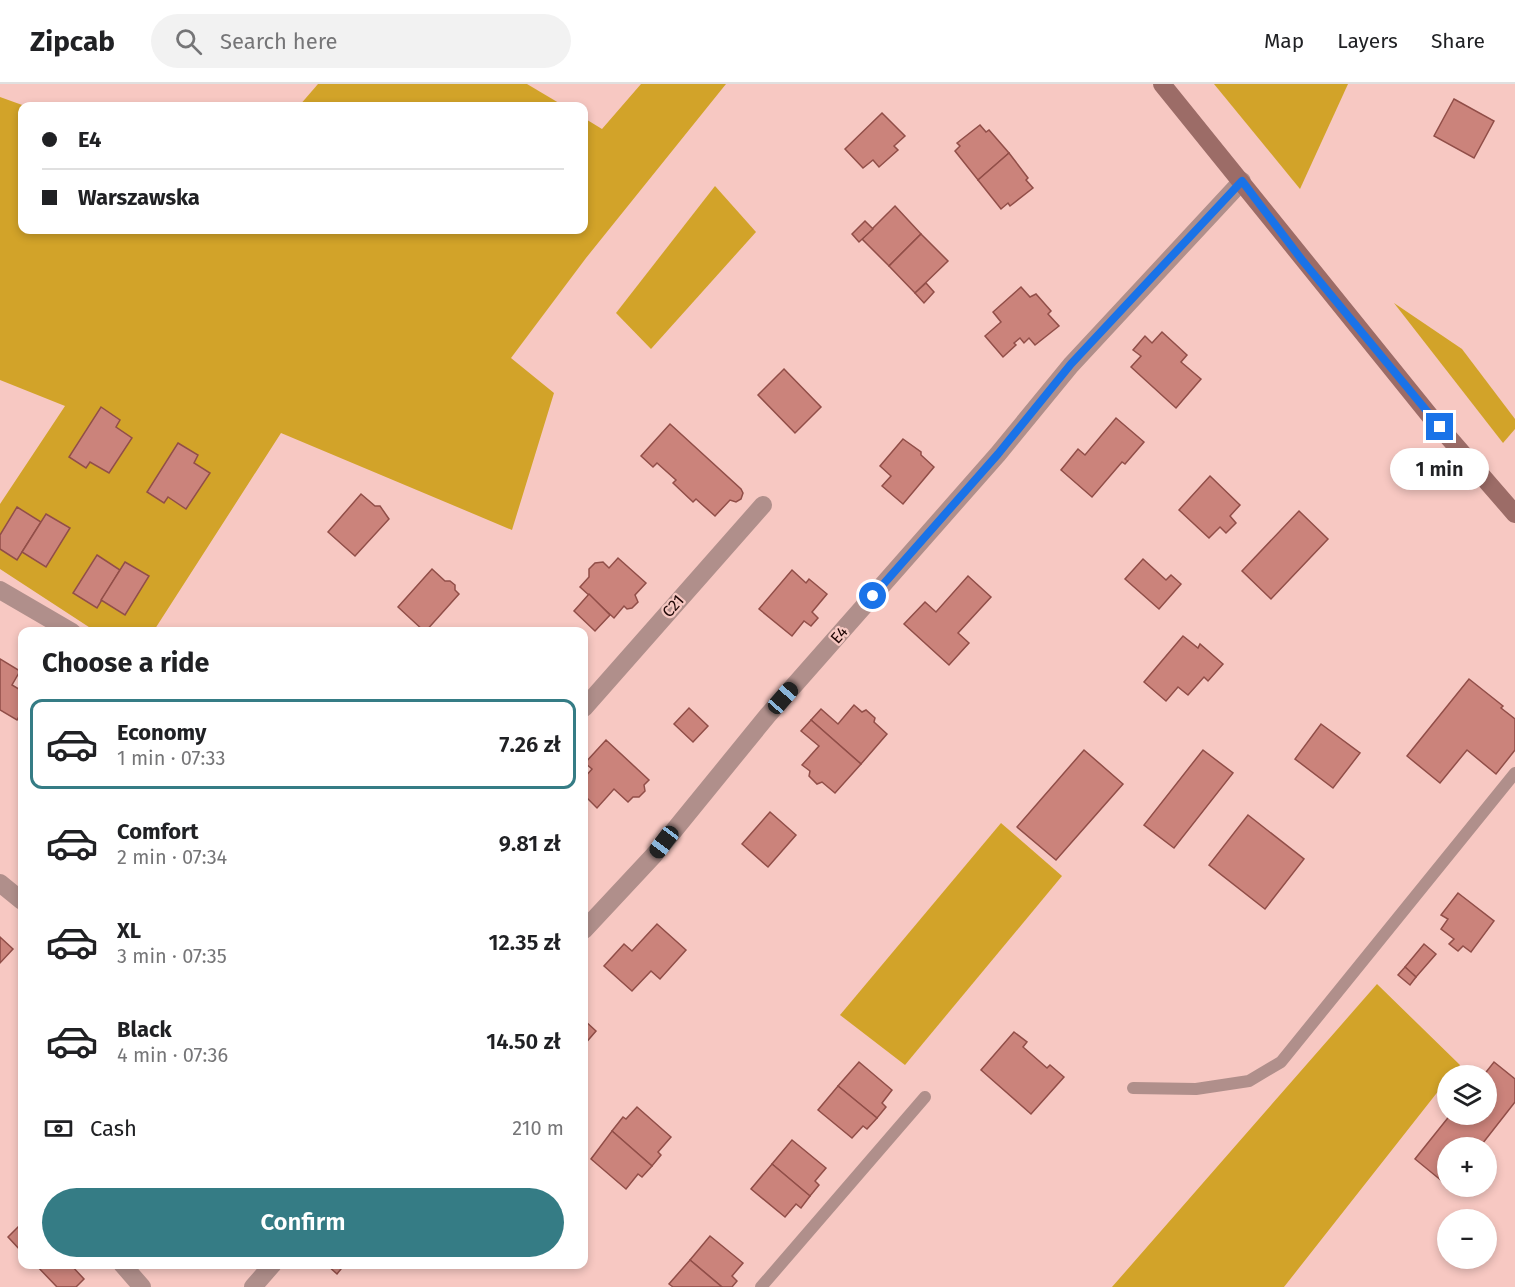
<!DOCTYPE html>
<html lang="en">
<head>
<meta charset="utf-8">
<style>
  :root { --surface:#fff; --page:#f2f2f2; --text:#202124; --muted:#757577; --line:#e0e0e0; --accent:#357c85 }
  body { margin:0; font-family:"Fira Sans",sans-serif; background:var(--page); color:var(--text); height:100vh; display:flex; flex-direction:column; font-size:22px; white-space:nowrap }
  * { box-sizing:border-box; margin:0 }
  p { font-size:20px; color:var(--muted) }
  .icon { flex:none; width:33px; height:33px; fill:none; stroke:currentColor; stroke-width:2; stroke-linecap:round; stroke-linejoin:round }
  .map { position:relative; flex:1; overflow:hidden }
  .sheet { position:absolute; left:18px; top:543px; width:570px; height:642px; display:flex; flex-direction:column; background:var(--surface); border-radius:12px; box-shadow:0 3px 9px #0003 }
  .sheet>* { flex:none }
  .top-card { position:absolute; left:18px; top:18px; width:570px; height:132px; border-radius:12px; box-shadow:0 3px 9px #0003; display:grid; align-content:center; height:132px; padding:0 24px; background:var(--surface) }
  .controls { position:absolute; left:1437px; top:981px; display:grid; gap:12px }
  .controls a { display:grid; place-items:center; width:60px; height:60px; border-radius:50%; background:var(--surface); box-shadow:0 3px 9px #0003; font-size:30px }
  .end { position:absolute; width:27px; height:27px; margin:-14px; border:8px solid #1a73e8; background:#fff; box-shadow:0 0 0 3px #fff }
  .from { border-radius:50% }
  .bubble { position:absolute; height:42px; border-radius:21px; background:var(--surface); box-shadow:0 3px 9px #0003; font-size:20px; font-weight:600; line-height:42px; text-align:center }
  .car { position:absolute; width:18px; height:36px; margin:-18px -9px; border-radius:8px; box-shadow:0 0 4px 2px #0007; background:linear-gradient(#222 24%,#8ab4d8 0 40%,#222 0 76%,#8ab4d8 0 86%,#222 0) }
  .top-card b { display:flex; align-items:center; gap:21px; height:57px; font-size:22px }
  .top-card b+b { border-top:2px solid var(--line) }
  .top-card i { width:15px; height:15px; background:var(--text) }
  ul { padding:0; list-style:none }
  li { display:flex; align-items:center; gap:18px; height:90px; margin:0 12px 9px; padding:0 12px; border:3px solid transparent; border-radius:12px }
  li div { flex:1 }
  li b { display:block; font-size:22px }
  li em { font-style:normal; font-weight:600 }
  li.active { border-color:var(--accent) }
  li>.icon { width:54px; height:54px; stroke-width:1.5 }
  h2 { padding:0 24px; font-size:27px; line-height:72px }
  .pay { display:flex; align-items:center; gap:15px; height:66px; padding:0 24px; font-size:22px }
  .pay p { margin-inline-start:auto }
  .cta { display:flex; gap:12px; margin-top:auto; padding:12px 24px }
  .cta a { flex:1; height:69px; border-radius:36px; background:var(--accent); color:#fff; font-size:24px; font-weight:600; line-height:69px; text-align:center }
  header { display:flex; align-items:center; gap:36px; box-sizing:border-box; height:84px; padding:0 30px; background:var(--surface); border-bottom:2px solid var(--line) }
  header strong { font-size:28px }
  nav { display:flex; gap:33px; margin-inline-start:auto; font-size:21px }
  .search { width:420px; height:54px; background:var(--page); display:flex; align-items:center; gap:15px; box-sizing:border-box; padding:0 21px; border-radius:33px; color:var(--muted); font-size:22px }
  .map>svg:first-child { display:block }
  .green { fill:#d2a329 }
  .building { fill:#cb837b; stroke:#914e48; stroke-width:1.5 }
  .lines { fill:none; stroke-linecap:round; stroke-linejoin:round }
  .service { stroke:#b08f8b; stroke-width:12 }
  .minor { stroke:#b08f8b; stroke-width:18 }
  .secondary { stroke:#9c6c67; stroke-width:18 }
  .route { stroke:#1a73e8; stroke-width:8 }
  .labels { text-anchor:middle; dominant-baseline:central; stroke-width:4.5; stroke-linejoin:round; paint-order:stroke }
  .street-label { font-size:16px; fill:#1d0504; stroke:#f7c8c2 }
</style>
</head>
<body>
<header>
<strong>Zipcab</strong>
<div class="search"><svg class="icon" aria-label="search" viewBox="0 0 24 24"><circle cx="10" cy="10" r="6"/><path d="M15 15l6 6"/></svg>Search here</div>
<nav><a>Map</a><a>Layers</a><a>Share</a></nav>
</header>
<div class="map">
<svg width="1515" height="1203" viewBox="0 0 1515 1203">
  <rect width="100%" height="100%" fill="#f7c8c2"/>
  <g class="green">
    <path d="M318,0H527L564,22H299Z"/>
    <path d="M641,0H726L586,174L511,274L554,309L512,446L281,349L153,548L95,547L0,485V420L65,322L0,296V13L25,22H22V146H584V34L602,45Z"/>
    <path d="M1214,0H1348L1300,105Z"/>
    <path d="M715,102L756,148L651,265L616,229Z"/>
    <path d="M1394,219L1462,265L1515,335V345L1503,359Z"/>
    <path d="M1001,739L1062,792L905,981L840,931Z"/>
    <path d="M1377,900L1460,981L1451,991L1448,992L1447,996L1284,1203H1112Z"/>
  </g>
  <g class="building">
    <path d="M1454,15L1494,37L1474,74L1434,52Z"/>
    <path d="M882,29L905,52L894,62L898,66L879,83L873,76L863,84L845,65Z"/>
    <path d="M980,41L986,48L989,46L1009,69L978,96L955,67L960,62L957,59Z"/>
    <path d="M1009,69L1028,94L1026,96L1033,104L1010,122L1008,119L1001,125L978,96Z"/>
    <path d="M895,122L921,150L889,182L862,155Z"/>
    <path d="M865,137L873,145L859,158L852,150Z"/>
    <path d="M921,150L948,177L915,209L889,182Z"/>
    <path d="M926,199L934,208L924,219L915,209Z"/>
    <path d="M1021,203L1030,213L1036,210L1051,227L1048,230L1059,242L1035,261L1029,254L1024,259L1020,254L1014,259L1016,261L1003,273L985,252L1001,238L993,228Z"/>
    <path d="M1162,248L1187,271L1181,278L1201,295L1176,324L1131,283L1141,272L1133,266L1145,252L1152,259Z"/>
    <path d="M784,285L821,323L795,349L758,311Z"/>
    <path d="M101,323L120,336L116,343L132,354L109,389L90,378L86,384L69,373Z"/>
    <path d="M1116,334L1144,358L1125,380L1122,378L1092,413L1061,386L1078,365L1085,371Z"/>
    <path d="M670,340L741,405L743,409L741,415L736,418L730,416L715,432L696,415L693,418L673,399L676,396L657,379L653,383L641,372Z"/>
    <path d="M903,355L921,368V371L934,383L903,420L882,402L891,392L880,382Z"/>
    <path d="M178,359L198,371L194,379L210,389L186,425L168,413L164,419L147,408Z"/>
    <path d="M1210,392L1240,421L1230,432L1236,439L1226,449L1220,443L1209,454L1179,426Z"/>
    <path d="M361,410L375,422H380L389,435L355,472L328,448Z"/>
    <path d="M17,423L41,438L17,476L0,465V451Z"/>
    <path d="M1299,427L1328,455L1271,515L1242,487Z"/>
    <path d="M46,430L70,444L46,483L22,468Z"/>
    <path d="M97,471L120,486L97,524L73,509Z"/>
    <path d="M618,474L646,499L635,511L638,518L632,524L627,525L624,522L614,534L580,503L589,493V485L595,479L603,478L609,484Z"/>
    <path d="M1143,475L1166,496L1171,491L1181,500L1159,525L1125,495Z"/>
    <path d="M125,478L149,492L125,531L101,516Z"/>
    <path d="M432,485L445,497H450L455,501V506L459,510L425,548L398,523Z"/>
    <path d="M792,486L806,499L809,495L827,510L812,528L818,534L811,542L804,537L792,552L759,525Z"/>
    <path d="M968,492L991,513L958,549L969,559L949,581L904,540L925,518L936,528Z"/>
    <path d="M589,510L610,531L595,547L574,527Z"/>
    <path d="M1183,552L1198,564L1200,560L1223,580L1208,597L1204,593L1188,611L1178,603L1166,617L1144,598Z"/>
    <path d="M0,575L20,587L12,601L22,607V627L17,636L0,626Z"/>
    <path d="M1469,595L1503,622L1501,624L1515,635V666L1496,690L1467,666L1440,699L1407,672Z"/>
    <path d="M854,621L862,628L866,626L875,634L874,638L887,650L861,680L811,636L821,625L838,640Z"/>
    <path d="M689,624L708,642L693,658L674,640Z"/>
    <path d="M811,636L861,680L835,709L822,698L817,700L809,692L810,687L802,681L819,662L801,647Z"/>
    <path d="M1321,640L1360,669L1333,704L1295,675Z"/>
    <path d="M606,656L649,696L644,701L645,707L639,713H633L628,718L614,705L597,724L584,711V694L592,685L585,679Z"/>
    <path d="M1084,666L1123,700L1056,776L1017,743Z"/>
    <path d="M1203,666L1233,689L1174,764L1144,741Z"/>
    <path d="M770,728L796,751L768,783L742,760Z"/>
    <path d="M1248,731L1304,775L1265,825L1209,781Z"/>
    <path d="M1458,809L1494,837L1471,868L1463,862L1458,867L1449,860L1454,855L1441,845L1448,835L1441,831Z"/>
    <path d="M657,840L686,866L660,895L651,887L632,907L604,882L624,860L632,867Z"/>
    <path d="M0,853L13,865L0,879Z"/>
    <path d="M1424,860L1436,870L1416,893L1405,883Z"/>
    <path d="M1405,883L1416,893L1410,901L1398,891Z"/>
    <path d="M584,936L596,947L584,961Z"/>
    <path d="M1014,948L1027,958L1023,963L1047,984L1050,981L1064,993L1031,1030L981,986Z"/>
    <path d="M859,978L892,1006L882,1019L886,1023L877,1034L838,1002Z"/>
    <path d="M1494,978L1515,995V1018L1479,1064H1448V1102L1415,1075L1451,1030H1486V992H1483Z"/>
    <path d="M838,1002L877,1034L867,1045L863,1042L852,1054L818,1026Z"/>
    <path d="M637,1023L671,1053L658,1068L661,1071L652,1082L612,1047L623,1033L626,1035Z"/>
    <path d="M612,1047L652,1082L642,1093L638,1090L626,1105L591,1075Z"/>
    <path d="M792,1056L826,1084L815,1097L819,1101L810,1112L772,1080Z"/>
    <path d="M772,1080L810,1112L801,1124L796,1120L785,1133L751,1105Z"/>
    <path d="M22,1139V1168L8,1153Z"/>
    <path d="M710,1152L743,1179L732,1192L737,1197L732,1203H722L690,1176Z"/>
    <path d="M690,1176L722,1203H673L669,1200Z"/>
    <path d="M35,1180H70L84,1195L76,1203H57Z"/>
    <path d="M326,1180H345L337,1190Z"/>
  </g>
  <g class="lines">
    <g class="service">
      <path d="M1133,1004L1196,1005L1249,997L1281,978L1515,689"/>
      <path d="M761,1203L925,1013"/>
    </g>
    <g class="minor">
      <path d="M0,506L72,548"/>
      <path d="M584,624L763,421"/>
      <path d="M0,799L22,817"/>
      <path d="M584,846L654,771L768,631L998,370L1071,281L1242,97"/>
      <path d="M122,1180L142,1203"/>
      <path d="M253,1203L273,1180"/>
    </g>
    <path class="secondary" d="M1162,0L1430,332L1515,430"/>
  </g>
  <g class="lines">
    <path class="route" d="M873,512L998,370L1071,280L1242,97L1302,176L1440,343"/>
  </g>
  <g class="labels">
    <g class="street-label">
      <text transform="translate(673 522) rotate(-49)">C21</text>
      <text transform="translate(839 551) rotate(-49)">E4</text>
    </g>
  </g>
</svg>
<div class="controls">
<a><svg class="icon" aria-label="layers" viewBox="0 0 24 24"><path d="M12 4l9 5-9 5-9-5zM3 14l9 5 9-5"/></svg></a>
<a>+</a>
<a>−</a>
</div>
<i class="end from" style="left:873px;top:512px"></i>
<i class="end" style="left:1440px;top:343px"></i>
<div class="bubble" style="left:1390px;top:364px;width:99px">1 min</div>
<i class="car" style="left:783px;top:614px;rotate:41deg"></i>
<i class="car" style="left:664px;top:758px;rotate:217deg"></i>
<div class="top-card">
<b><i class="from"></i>E4</b>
<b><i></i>Warszawska</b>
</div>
<section class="sheet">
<h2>Choose a ride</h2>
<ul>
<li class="active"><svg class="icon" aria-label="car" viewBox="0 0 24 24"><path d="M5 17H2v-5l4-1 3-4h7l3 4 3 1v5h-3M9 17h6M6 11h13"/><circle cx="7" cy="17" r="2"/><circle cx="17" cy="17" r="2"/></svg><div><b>Economy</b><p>1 min · 07:33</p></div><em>7.26 zł</em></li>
<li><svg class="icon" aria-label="car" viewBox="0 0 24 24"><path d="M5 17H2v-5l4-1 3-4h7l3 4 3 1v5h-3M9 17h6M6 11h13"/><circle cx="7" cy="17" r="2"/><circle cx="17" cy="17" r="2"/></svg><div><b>Comfort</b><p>2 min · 07:34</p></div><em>9.81 zł</em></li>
<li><svg class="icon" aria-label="car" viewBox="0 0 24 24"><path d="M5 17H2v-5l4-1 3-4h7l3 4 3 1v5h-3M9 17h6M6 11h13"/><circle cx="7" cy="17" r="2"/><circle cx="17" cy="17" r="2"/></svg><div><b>XL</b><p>3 min · 07:35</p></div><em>12.35 zł</em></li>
<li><svg class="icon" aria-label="car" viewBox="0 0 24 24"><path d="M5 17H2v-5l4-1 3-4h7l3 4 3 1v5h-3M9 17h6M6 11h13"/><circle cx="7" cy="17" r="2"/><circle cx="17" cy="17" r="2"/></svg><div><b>Black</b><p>4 min · 07:36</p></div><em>14.50 zł</em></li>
</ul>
<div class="pay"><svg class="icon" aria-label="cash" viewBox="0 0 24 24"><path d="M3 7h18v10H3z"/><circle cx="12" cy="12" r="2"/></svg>Cash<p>210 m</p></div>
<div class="cta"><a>Confirm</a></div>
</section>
</div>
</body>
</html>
